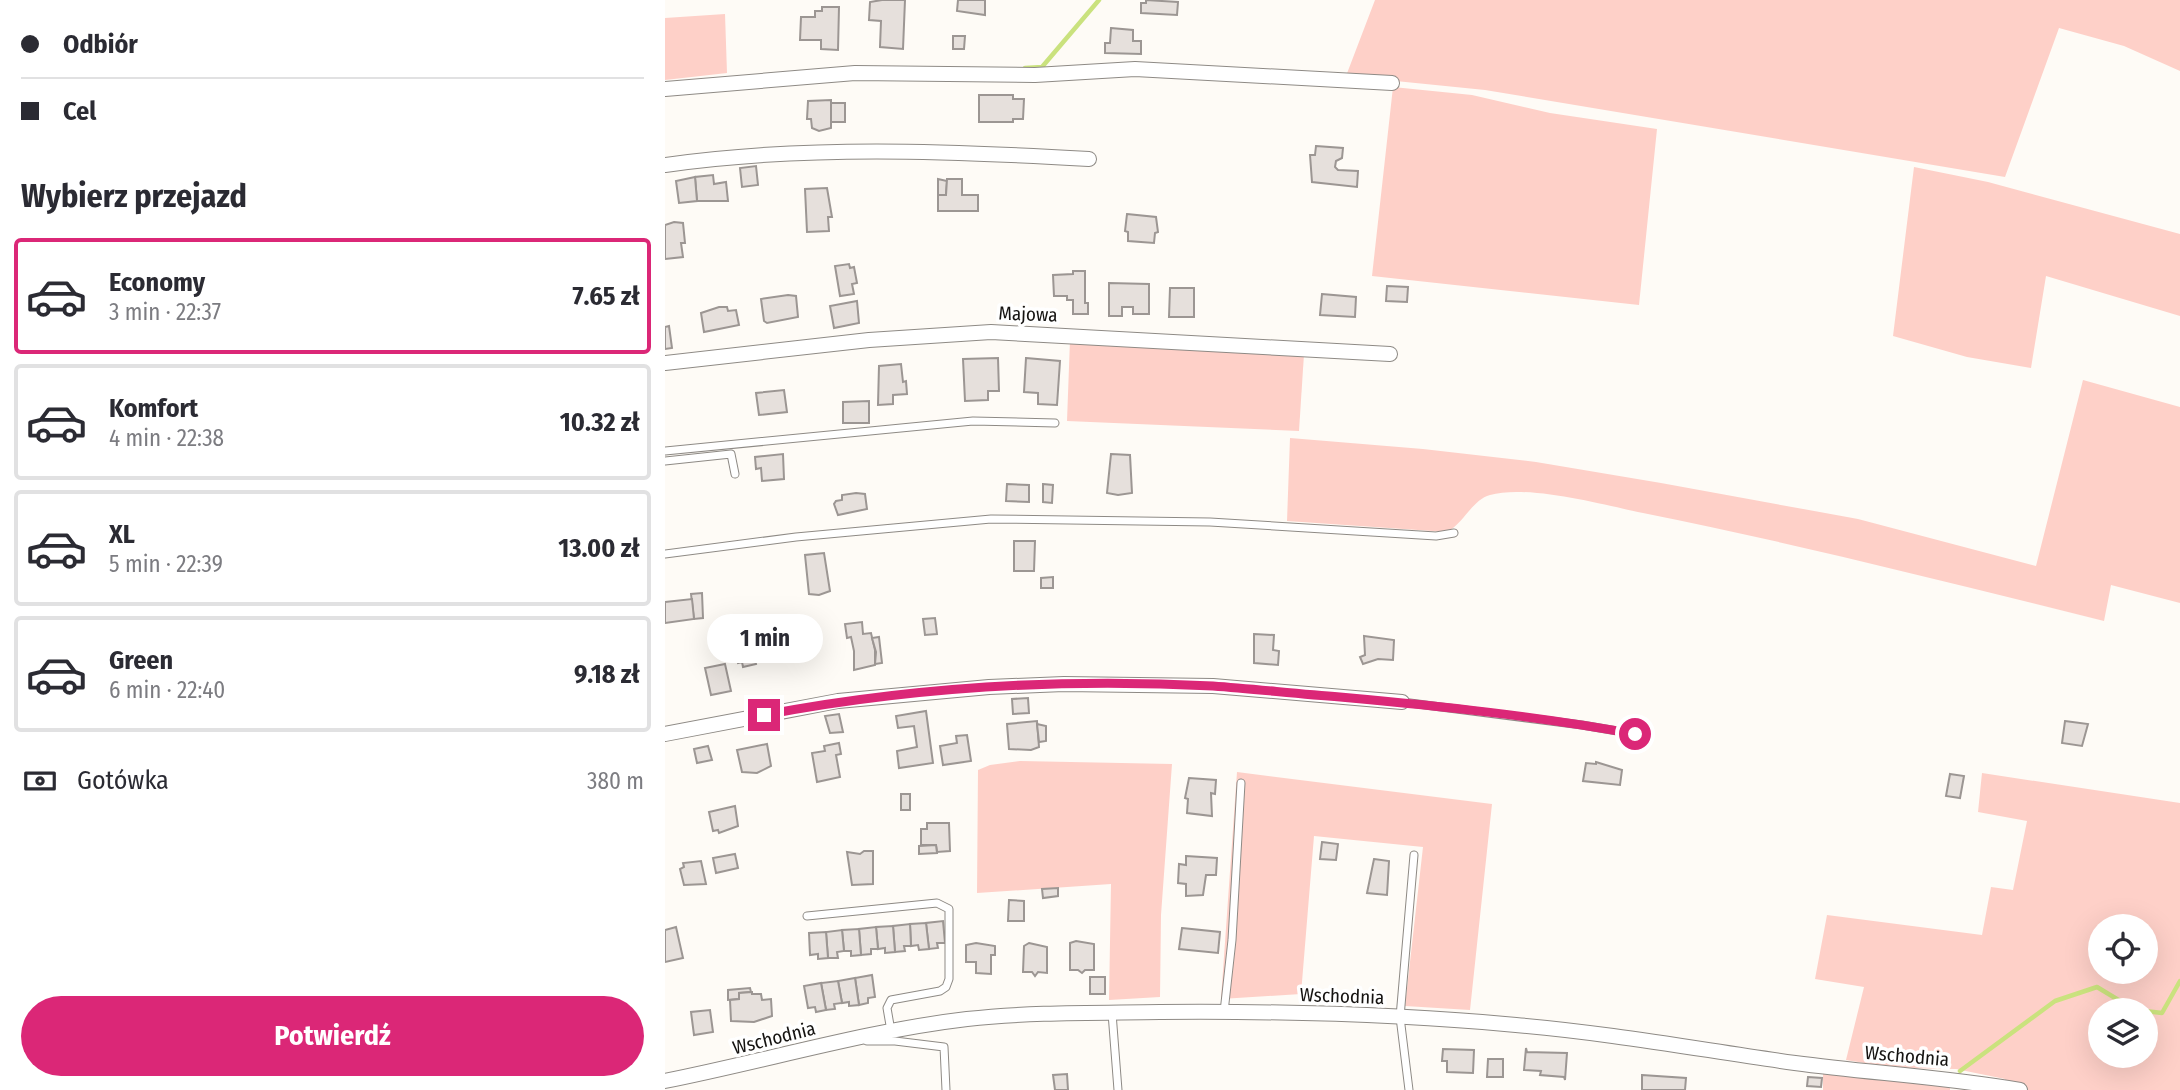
<!DOCTYPE html>
<html lang="pl">
<head>
<meta charset="utf-8">
<style>
  :root { --surface:#fff; --page:#f7f7f7; --text:#2b2b33; --muted:#7c7c81; --line:#e1e1e2; --accent:#db2777 }
  body { margin:0; font-family:"Fira Sans Condensed",sans-serif; background:var(--page); color:var(--text); height:100vh; display:flex; flex-direction:column; font-size:26px; white-space:nowrap }
  * { box-sizing:border-box; margin:0 }
  p { font-size:23px; color:var(--muted) }
  .icon { flex:none; width:38px; height:38px; fill:none; stroke:currentColor; stroke-width:2; stroke-linecap:round; stroke-linejoin:round }
  .map { position:relative; flex:1; overflow:hidden }
  .details { display:flex; flex-direction:column; background:var(--surface); width:665px }
  .details>* { flex:none }
  .guide { display:grid; align-content:center; height:154px; padding:0 21px; background:var(--surface) }
  .tools { position:absolute; left:1423px; top:914px; display:grid; gap:14px }
  .tools a { display:grid; place-items:center; width:70px; height:70px; border-radius:50%; background:var(--surface); box-shadow:0 7px 28px #0002; font-size:35px }
  .end { position:absolute; width:32px; height:32px; margin:-16px; border:9px solid #db2777; background:#fff; box-shadow:0 0 0 4px #fff }
  .from { border-radius:50% }
  .bubble { position:absolute; height:49px; border-radius:24px; background:var(--surface); box-shadow:0 7px 28px #0002; font-size:23px; font-weight:700; line-height:49px; text-align:center }
  .guide b { display:flex; align-items:center; gap:24px; height:66px; font-size:26px }
  .guide b+b { border-top:2px solid var(--line) }
  .guide i { width:18px; height:18px; background:var(--text) }
  ul { padding:0; list-style:none }
  li { display:flex; align-items:center; gap:21px; height:116px; margin:0 14px 10px; padding:0 7px; border:4px solid var(--line); border-radius:7px }
  li div { flex:1 }
  li b { display:block; font-size:26px }
  li em { font-style:normal; font-weight:700 }
  li.active { border-color:var(--accent) }
  li>.icon { width:63px; height:63px; stroke-width:1.5 }
  h2 { padding:0 21px; font-size:32px; line-height:84px }
  .pay { display:flex; align-items:center; gap:18px; height:77px; padding:0 21px; font-size:26px }
  .pay p { margin-inline-start:auto }
  .cta { display:flex; gap:14px; margin-top:auto; padding:14px 21px }
  .cta a { flex:1; height:80px; border-radius:42px; background:var(--accent); color:#fff; font-size:28px; font-weight:700; line-height:80px; text-align:center }
  main { display:flex; flex:1; min-height:0 }
  .map>svg:first-child { display:block }
  .green { fill:#fed0c8; fill-rule:evenodd }
  .lines { fill:none; stroke-linecap:round; stroke-linejoin:round }
  .stream { stroke:#cae27e; stroke-width:4.5 }
  .building { fill:#e6e0dc; stroke:#9c9693; stroke-width:2 }
  .lane-casing { stroke:#8e8a85; stroke-width:9 }
  .street-casing { stroke:#8e8a85; stroke-width:16 }
  .lane { stroke:#fff; stroke-width:7 }
  .street { stroke:#fff; stroke-width:14 }
  .route { stroke:#db2777; stroke-width:9 }
  .labels { text-anchor:middle; dominant-baseline:central; stroke-width:7; stroke-linejoin:round; paint-order:stroke }
  .street-label { font-size:19px; fill:#151311; stroke:#fff }
</style>
</head>
<body>
<main>
<section class="details">
<div class="guide">
<b><i class="from"></i>Odbiór</b>
<b><i></i>Cel</b>
</div>
<h2>Wybierz przejazd</h2>
<ul>
<li class="active"><svg class="icon" aria-label="car" viewBox="0 0 24 24"><path d="M5 17H2v-5l4-1 3-4h7l3 4 3 1v5h-3M9 17h6M6 11h13"/><circle cx="7" cy="17" r="2"/><circle cx="17" cy="17" r="2"/></svg><div><b>Economy</b><p>3 min · 22:37</p></div><em>7.65 zł</em></li>
<li><svg class="icon" aria-label="car" viewBox="0 0 24 24"><path d="M5 17H2v-5l4-1 3-4h7l3 4 3 1v5h-3M9 17h6M6 11h13"/><circle cx="7" cy="17" r="2"/><circle cx="17" cy="17" r="2"/></svg><div><b>Komfort</b><p>4 min · 22:38</p></div><em>10.32 zł</em></li>
<li><svg class="icon" aria-label="car" viewBox="0 0 24 24"><path d="M5 17H2v-5l4-1 3-4h7l3 4 3 1v5h-3M9 17h6M6 11h13"/><circle cx="7" cy="17" r="2"/><circle cx="17" cy="17" r="2"/></svg><div><b>XL</b><p>5 min · 22:39</p></div><em>13.00 zł</em></li>
<li><svg class="icon" aria-label="car" viewBox="0 0 24 24"><path d="M5 17H2v-5l4-1 3-4h7l3 4 3 1v5h-3M9 17h6M6 11h13"/><circle cx="7" cy="17" r="2"/><circle cx="17" cy="17" r="2"/></svg><div><b>Green</b><p>6 min · 22:40</p></div><em>9.18 zł</em></li>
</ul>
<div class="pay"><svg class="icon" aria-label="cash" viewBox="0 0 24 24"><path d="M3 7h18v10H3z"/><circle cx="12" cy="12" r="2"/></svg>Gotówka<p>380 m</p></div>
<div class="cta"><a>Potwierdź</a></div>
</section>
<div class="map">
<svg width="1515" height="1090" viewBox="0 0 1515 1090">
  <rect width="100%" height="100%" fill="#fefbf6"/>
  <g class="green">
    <path d="M710,0H1515V71L1459,46L1394,28L1340,177L820,90L681,76Z"/>
    <path d="M60,14L62,73L0,80V18Z"/>
    <path d="M728,87L807,95L885,113L992,129L974,305L707,276Z"/>
    <path d="M1249,167L1323,182L1515,234V316L1381,276L1366,368L1302,357L1228,336Z"/>
    <path d="M405,340L639,354L634,431L402,421Z"/>
    <path d="M1418,380L1515,407V603L1446,585L1439,621C1286,583 1133,544 978,513C939,505 862,484 825,495C807,500 799,523 782,532L622,521L625,438L758,449L871,462L996,483L1193,519L1371,566Z"/>
    <path d="M355,761L507,764L496,915L495,997L444,1000L446,884L312,893L313,770L325,765Z"/>
    <path d="M572,772L827,804L805,1010L740,1006L758,847L649,836L636,994L556,999Z"/>
    <path d="M1317,773L1515,803V1090H1341L1340,1079L1291,1069L1230,1068L1181,1060L1199,987L1150,979L1162,915L1317,935L1326,887L1348,890L1362,821L1313,812ZM1435,926H1480V971H1435ZM1435,1010H1480V1055H1435Z"/>
    <path d="M1158,1074L1285,1087V1090H1158Z"/>
  </g>
  <g class="lines">
    <g class="stream">
      <path d="M360,68L377,67L434,0"/>
      <path d="M1480,1011L1497,1013L1515,981"/>
      <path d="M1295,1071L1390,1001L1432,987L1470,1010"/>
    </g>
  </g>
  <g class="building">
    <path d="M217,0H240L238,49L215,47L216,21L204,20L205,2Z"/>
    <path d="M293,0H320V15L292,11Z"/>
    <path d="M481,0L513,2L512,15L476,13V3H481Z"/>
    <path d="M157,7H174L173,50L156,49V40H135L136,17H150V11H157Z"/>
    <path d="M446,28L468,30V41H476V54L440,53V43H445Z"/>
    <path d="M288,36H300L299,49H288Z"/>
    <path d="M314,95H348V99H359L358,119H348V122H314Z"/>
    <path d="M166,100V128L154,131L147,128L146,119H142L143,101Z"/>
    <rect x="166" y="103" width="14" height="19"/>
    <path d="M651,146L678,148L677,158L671,161L670,167L673,170L693,171L692,187L647,182L645,155H650Z"/>
    <path d="M91,166L93,185L77,187L75,168Z"/>
    <path d="M48,175L49,184L61,182L63,201H32L30,177Z"/>
    <path d="M30,177L32,201L14,203L11,181Z"/>
    <path d="M273,179L282,181L281,195H273Z"/>
    <path d="M282,179H297V195H313V211H273V195H281Z"/>
    <path d="M162,188L167,217H163L164,231L142,232L140,189Z"/>
    <path d="M462,214L491,217L493,232L490,233L489,243L463,241V232L460,231Z"/>
    <path d="M9,222L18,223L20,243H16L18,257L0,259V225Z"/>
    <path d="M184,264L185,268L189,267L192,283L187,284L189,294L175,296L170,266Z"/>
    <path d="M408,271H420V303H423V314H408V300H402V296H389L388,275L408,274Z"/>
    <path d="M444,283L484,284V314H468V307H457V316H444Z"/>
    <path d="M722,286L743,287L742,302L721,301Z"/>
    <path d="M505,288H529V317H504Z"/>
    <path d="M657,294L691,297L690,317L655,315Z"/>
    <path d="M123,295L131,296L133,317L102,323L99,321L96,299Z"/>
    <path d="M192,301L194,323L169,328L165,306Z"/>
    <path d="M54,307H62L63,311L71,310L74,325L39,332L36,313Z"/>
    <path d="M4,326L7,348L0,349V327Z"/>
    <path d="M333,358L334,391H323V400L300,401L298,359Z"/>
    <path d="M361,358L395,361L392,405L373,404V393L359,392Z"/>
    <path d="M236,364L238,382L241,381L242,394L228,395V404L213,405L214,366Z"/>
    <path d="M119,390L122,412L94,415L91,393Z"/>
    <path d="M204,401V423H178V402Z"/>
    <path d="M118,454L119,479L97,481L96,468L91,469L90,457Z"/>
    <path d="M446,454L465,455L467,493L453,495L442,493Z"/>
    <path d="M342,484L364,485V502L341,501Z"/>
    <path d="M378,484L388,485L387,503L378,502Z"/>
    <path d="M191,493L200,494L202,509L173,515L169,504L171,501L177,500V495Z"/>
    <path d="M349,541H370L369,571H349Z"/>
    <path d="M159,553L165,591L154,595L144,594L140,555Z"/>
    <path d="M388,577V588H376V578Z"/>
    <path d="M37,593L38,618L29,619L26,594Z"/>
    <path d="M27,599L29,619L0,623V602Z"/>
    <path d="M270,618L272,634L260,635L258,619Z"/>
    <path d="M197,622L198,634L206,633L210,650V665L189,670V651L186,637L182,638L180,624Z"/>
    <path d="M589,634L609,635L608,650L614,651L613,665L589,663Z"/>
    <path d="M85,636L91,664L78,667L77,662L73,663L71,656L76,655L72,639Z"/>
    <path d="M699,636L729,640L728,660L713,659L698,664L695,657L700,655Z"/>
    <path d="M214,637L217,663L210,664L211,652L207,638Z"/>
    <path d="M60,664L66,691L46,695L40,668Z"/>
    <path d="M363,698L364,713L348,714L347,699Z"/>
    <path d="M261,711L268,763L234,768L232,751L252,747L249,726L233,728L231,716Z"/>
    <path d="M174,714L178,732L165,733L160,716Z"/>
    <path d="M372,721L374,747L366,750L344,749L342,724Z"/>
    <path d="M1400,721L1423,724L1417,746L1397,743Z"/>
    <path d="M372,724L381,726V741L374,742Z"/>
    <path d="M302,735L306,761L278,765L275,746L292,743L291,736Z"/>
    <path d="M174,743L176,754L171,755L175,777L152,782L147,753L160,751L159,746Z"/>
    <path d="M102,744L106,766L92,773L77,772L72,750Z"/>
    <path d="M43,746L47,760L32,763L29,749Z"/>
    <path d="M931,762L957,770L955,785L918,781L921,763L931,764Z"/>
    <path d="M1285,774L1299,776L1295,798L1281,796Z"/>
    <path d="M524,778L551,780L550,794L546,793L547,816L522,813L523,799L520,798Z"/>
    <rect x="236" y="794" width="9" height="16"/>
    <path d="M70,806L73,826L54,833L53,830L48,831L44,812Z"/>
    <path d="M262,823H284L285,851L272,852L271,845H256V829H262Z"/>
    <path d="M657,842L673,844L671,860L655,859Z"/>
    <path d="M271,845L272,853L254,854V846Z"/>
    <path d="M199,851H208V884L187,885L182,852L195,854Z"/>
    <path d="M70,854L73,868L51,873L48,858Z"/>
    <path d="M521,856L552,858L551,875H541L538,895L521,896V884L513,883L514,864L521,865Z"/>
    <path d="M709,859L724,861L722,895L702,893Z"/>
    <path d="M36,861L41,884L19,885L15,869L19,867L18,863Z"/>
    <path d="M393,888V896L378,898L377,889Z"/>
    <path d="M344,900L359,901V921H343Z"/>
    <path d="M278,921L280,943H272L273,948L264,949L261,923Z"/>
    <path d="M261,923L264,949L254,950L253,945L246,946L245,924Z"/>
    <path d="M245,924L246,946H239L240,951L230,952L228,926Z"/>
    <path d="M228,926L230,952L220,953V948L213,949L211,927Z"/>
    <path d="M11,927L18,958L0,962V930Z"/>
    <path d="M211,927L213,949H206V954L196,955L194,929Z"/>
    <path d="M517,928L555,932L553,953L514,949Z"/>
    <path d="M194,929L196,955L186,956V951H179L177,930Z"/>
    <path d="M177,930L179,951L172,952L173,958H163L161,932Z"/>
    <path d="M161,932L163,958L153,959V954L145,955L144,933Z"/>
    <path d="M411,941L429,944V970H420L417,973L413,970H405V943Z"/>
    <path d="M311,943L330,946V955H326V974L311,973V962H301V945Z"/>
    <path d="M364,943L382,947V973L373,972L370,976L367,972H358L359,946Z"/>
    <path d="M207,975L210,997L203,998V1003L194,1005L190,978Z"/>
    <rect x="425" y="977" width="15" height="17"/>
    <path d="M190,978L194,1005L184,1006V1002L177,1003L173,981Z"/>
    <path d="M173,981L177,1003L169,1004L170,1009L161,1010L156,983Z"/>
    <path d="M156,983L161,1010L151,1012L150,1007L143,1008L139,986Z"/>
    <path d="M85,988L86,992L74,993V999L63,1000V990Z"/>
    <path d="M87,992V994H96L97,1000L106,999L107,1016L89,1022L66,1021L65,1000L74,999V993Z"/>
    <path d="M45,1010L48,1032L29,1035L26,1012Z"/>
    <path d="M861,1048L862,1052L902,1053L900,1080L899,1077L875,1075L876,1071L859,1070Z"/>
    <path d="M778,1049L809,1050L808,1073L782,1072V1061H777Z"/>
    <path d="M823,1059H838V1077H822Z"/>
    <path d="M402,1074L403,1090H390L388,1075Z"/>
    <path d="M977,1075L1021,1078L1020,1090H977Z"/>
    <path d="M1143,1077L1157,1078L1156,1087L1142,1086Z"/>
  </g>
  <g class="lines">
    <g class="lane-casing">
      <g id="lane">
        <path d="M0,451L308,421L390,423"/>
        <path d="M0,461L66,454L70,474"/>
        <path d="M0,554L131,537L326,519L545,522L771,536L789,533"/>
        <path d="M737,702L917,725L970,734"/>
        <path d="M142,916L272,903L284,909V979L281,987L275,991L226,1000L222,1008L226,1031"/>
        <path d="M559,1012L567,940L576,783"/>
        <path d="M447,1013L453,1090"/>
        <path d="M202,1041H230L279,1047L281,1090"/>
        <path d="M744,1090L735,1017L749,855"/>
      </g>
    </g>
    <g class="street-casing">
      <g id="street">
        <path d="M0,89L190,73L370,75L470,69L727,83"/>
        <path d="M0,165C140,145 283,151 424,159"/>
        <path d="M0,363L204,340L326,332L725,354"/>
        <path d="M0,734L173,701L324,687L399,684L548,686L737,702"/>
        <path d="M0,1081C101,1061 200,1031 302,1019C365,1012 431,1013 495,1012C613,1011 733,1014 851,1025C945,1033 1037,1050 1130,1063C1205,1073 1280,1077 1355,1090"/>
      </g>
    </g>
    <use href="#lane" class="lane"/>
    <use href="#street" class="street"/>
  </g>
  <g class="lines">
    <path class="route" d="M99,715C247,687 398,678 548,686C590,689 633,694 675,697C774,706 872,716 970,734"/>
  </g>
  <g class="labels">
    <g class="street-label">
      <text transform="translate(363 314) rotate(2)">Majowa</text>
      <text transform="translate(677 996) rotate(2)">Wschodnia</text>
      <text transform="translate(109 1038) rotate(-14)">Wschodnia</text>
      <text transform="translate(1242 1056) rotate(5)">Wschodnia</text>
    </g>
  </g>
</svg>
<div class="tools">
<a><svg class="icon" aria-label="locate" viewBox="0 0 24 24"><circle cx="12" cy="12" r="6"/><path d="M12 2v4M12 18v4M2 12h4M18 12h4"/></svg></a>
<a><svg class="icon" aria-label="layers" viewBox="0 0 24 24"><path d="M12 4l9 5-9 5-9-5zM3 14l9 5 9-5"/></svg></a>
</div>
<i class="end from" style="left:970px;top:734px"></i>
<i class="end" style="left:99px;top:715px"></i>
<div class="bubble" style="left:42px;top:614px;width:116px">1 min</div>
</div>
</main>
</body>
</html>
